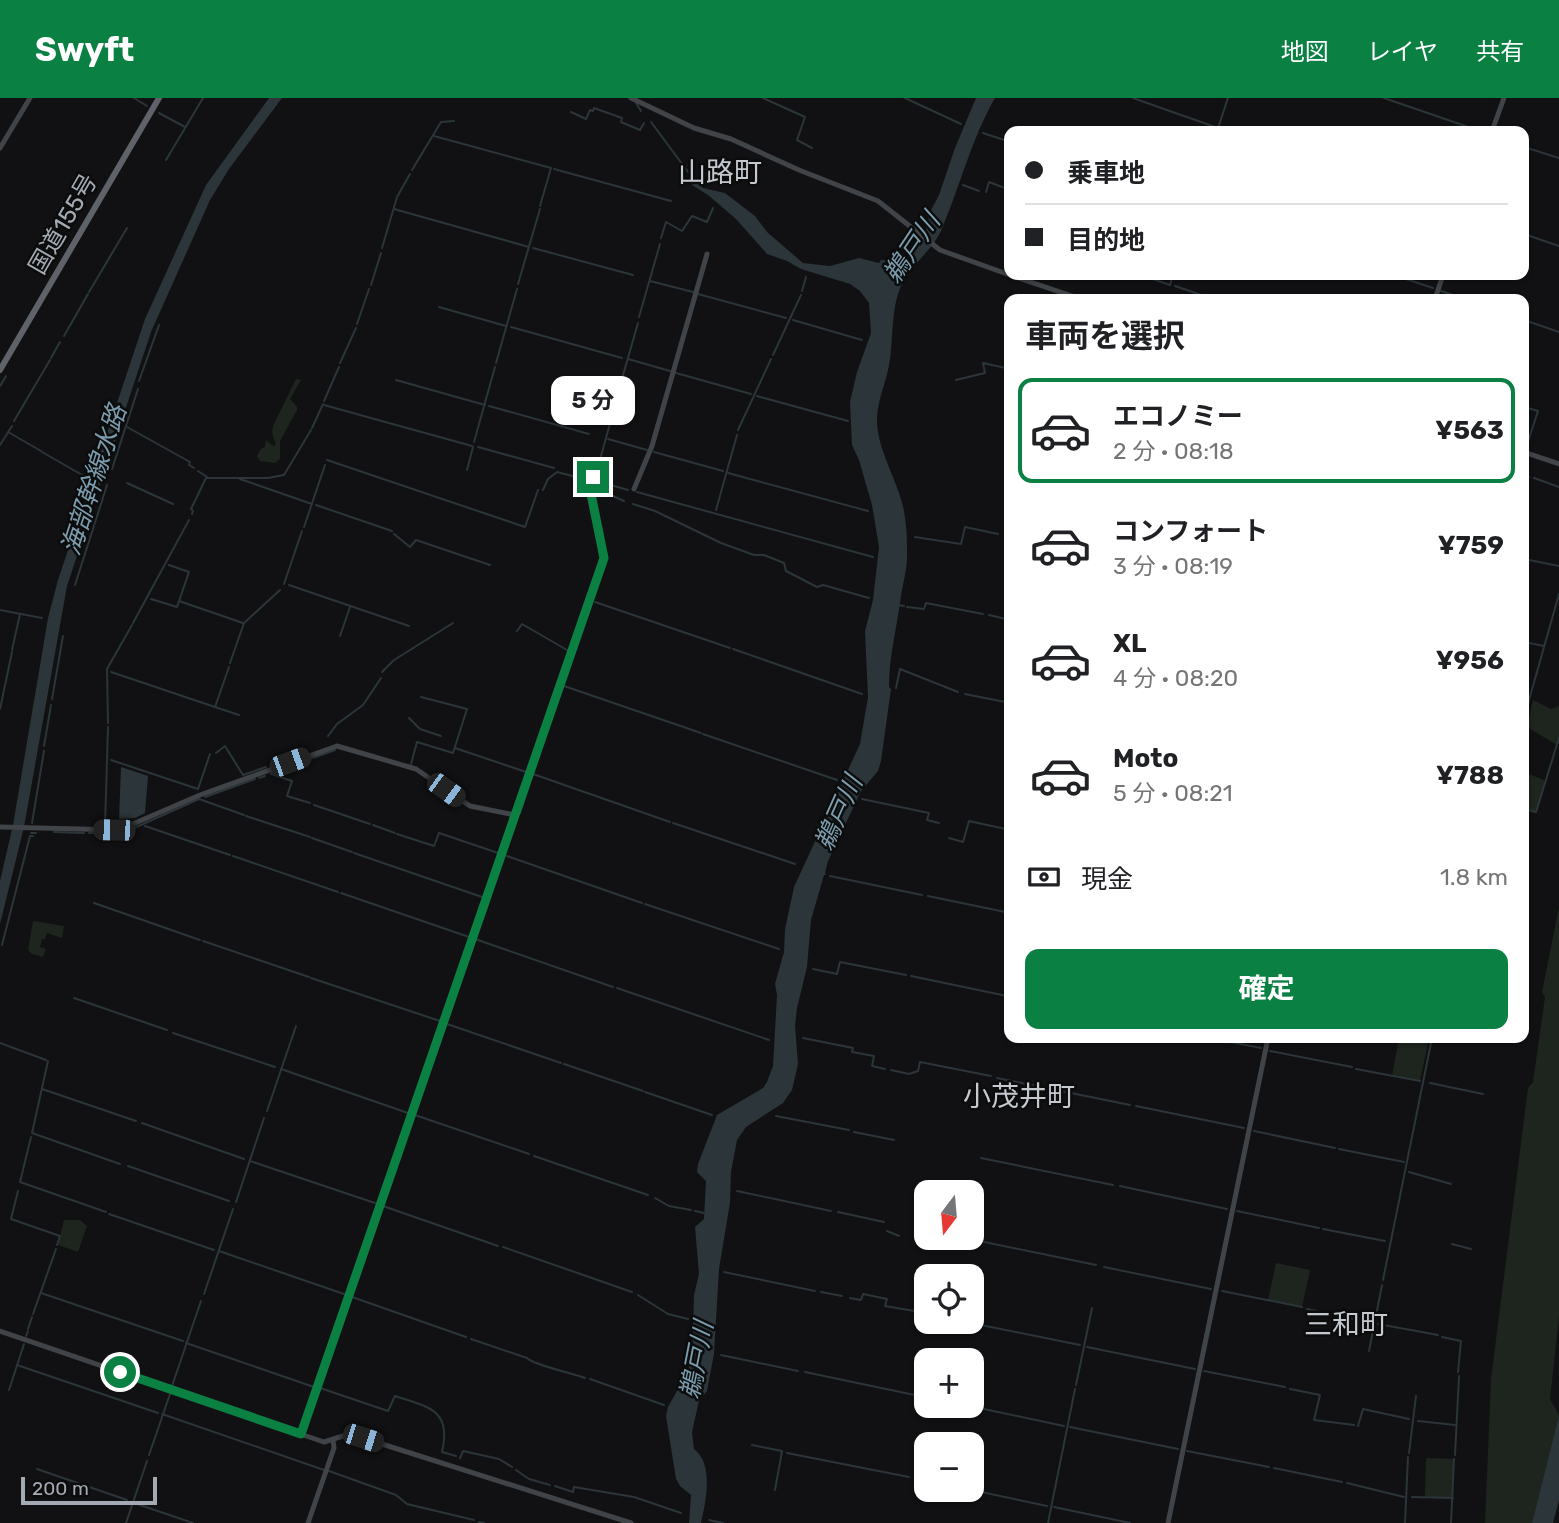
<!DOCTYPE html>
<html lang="ja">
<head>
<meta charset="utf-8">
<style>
  :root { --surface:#fff; --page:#f2f2f2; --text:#202124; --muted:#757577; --line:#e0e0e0; --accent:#0b8043 }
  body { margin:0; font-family:Rubik,"Noto Sans JP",sans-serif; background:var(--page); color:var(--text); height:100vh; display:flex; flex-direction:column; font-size:26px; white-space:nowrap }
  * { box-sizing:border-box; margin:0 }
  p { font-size:23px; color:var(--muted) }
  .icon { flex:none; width:38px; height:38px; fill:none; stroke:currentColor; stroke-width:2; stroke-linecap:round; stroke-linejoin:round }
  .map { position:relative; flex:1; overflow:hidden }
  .side { position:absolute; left:1004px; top:196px; width:525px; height:749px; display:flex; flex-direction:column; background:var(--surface); border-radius:14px; box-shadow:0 2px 5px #0004 }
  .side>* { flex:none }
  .hud { position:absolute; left:1004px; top:28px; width:525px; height:154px; border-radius:14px; box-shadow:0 2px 5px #0004; display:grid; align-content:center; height:154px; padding:0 21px; background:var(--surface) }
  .needle { width:46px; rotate:196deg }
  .tools { position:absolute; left:914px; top:1082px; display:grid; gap:14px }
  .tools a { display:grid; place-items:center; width:70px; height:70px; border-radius:14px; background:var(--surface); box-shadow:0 2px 5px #0004; font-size:35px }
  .scale { position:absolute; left:21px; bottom:18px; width:136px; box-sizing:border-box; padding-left:7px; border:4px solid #a3aab3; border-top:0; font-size:19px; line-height:24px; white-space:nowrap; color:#a3aab3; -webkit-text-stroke:5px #0c0c0d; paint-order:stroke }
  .end { position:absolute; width:32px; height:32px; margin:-16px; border:9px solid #0b8043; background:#fff; box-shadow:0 0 0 4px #fff }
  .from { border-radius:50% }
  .bubble { position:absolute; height:49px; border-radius:14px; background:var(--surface); box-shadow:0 2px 5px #0004; font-size:23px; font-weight:700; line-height:49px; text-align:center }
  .car { position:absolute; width:21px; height:42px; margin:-21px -10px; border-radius:9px; box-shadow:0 0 5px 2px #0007; background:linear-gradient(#222 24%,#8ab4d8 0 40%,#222 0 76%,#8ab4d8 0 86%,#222 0) }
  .hud b { display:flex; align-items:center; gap:24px; height:66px; font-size:26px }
  .hud b+b { border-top:2px solid var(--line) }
  .hud i { width:18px; height:18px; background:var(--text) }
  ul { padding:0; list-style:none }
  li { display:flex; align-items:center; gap:21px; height:105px; margin:0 14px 10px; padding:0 7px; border:4px solid transparent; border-radius:14px }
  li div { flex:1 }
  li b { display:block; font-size:26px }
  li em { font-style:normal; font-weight:700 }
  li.selected { border-color:var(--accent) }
  li>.icon { width:63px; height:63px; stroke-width:1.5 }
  h2 { padding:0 21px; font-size:32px; line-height:84px }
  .pay { display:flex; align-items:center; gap:18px; height:77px; padding:0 21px; font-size:26px }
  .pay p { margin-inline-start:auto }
  .primary-button { display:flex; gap:14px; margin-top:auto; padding:14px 21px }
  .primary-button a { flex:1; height:80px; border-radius:14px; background:var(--accent); color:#fff; font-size:28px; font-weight:700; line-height:80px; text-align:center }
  header { display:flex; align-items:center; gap:42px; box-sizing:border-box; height:98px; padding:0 35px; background:var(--accent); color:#fff }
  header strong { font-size:33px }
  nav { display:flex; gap:38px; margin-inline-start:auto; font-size:24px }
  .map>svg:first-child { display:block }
  .green { fill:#1e251e }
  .water { fill:#2b353a }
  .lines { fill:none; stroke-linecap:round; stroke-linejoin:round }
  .stream { stroke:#2b353a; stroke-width:2 }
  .secondary { stroke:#404347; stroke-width:5 }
  .highway { stroke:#5f6268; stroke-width:6 }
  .route { stroke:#0b8043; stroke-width:9 }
  .labels { text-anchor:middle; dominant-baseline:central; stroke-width:5; stroke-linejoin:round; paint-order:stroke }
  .street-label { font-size:24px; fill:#a3aab3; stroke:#0c0c0d }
  .water-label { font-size:26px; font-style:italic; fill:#7b9cad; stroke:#0c0c0d }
  .quarter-label { font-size:28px; fill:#c4c8cf; stroke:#0c0c0d }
</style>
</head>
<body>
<header>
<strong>Swyft</strong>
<nav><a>地図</a><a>レイヤ</a><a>共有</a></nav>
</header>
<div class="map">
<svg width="1559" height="1425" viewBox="0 0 1559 1425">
  <rect width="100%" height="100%" fill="#111113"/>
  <g class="green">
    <path d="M296,281L301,282L290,301L297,309V312L280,343V361L275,365L260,363L257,358L261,351L265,349L266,342L273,348L276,347L272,335L273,328Z"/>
    <path d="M1533,602L1551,611L1559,608V640L1557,647L1527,629Z"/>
    <path d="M1524,674L1546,683L1536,714L1524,711Z"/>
    <path d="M1559,809V1219L1550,1301L1559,1317L1532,1425H1485L1491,1281L1528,990L1533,984L1545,899L1542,894Z"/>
    <path d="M33,823L64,828L62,840L47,835L45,841H42L40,849L46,851L43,859L32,856L28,852Z"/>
    <path d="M1399,940L1428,945L1420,983L1392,978Z"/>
    <path d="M64,1122H80L87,1128L78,1154L58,1147Z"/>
    <path d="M1276,1165L1310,1172L1302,1209L1268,1202Z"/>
    <path d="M1426,1360L1454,1361L1453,1400L1425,1399Z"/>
  </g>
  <g class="water">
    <path d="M269,0H282L229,71L210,102L151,234L67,488L24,729L0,826V783L13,727L48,520L58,482L145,221L206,87Z"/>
    <path d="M976,0H995C972,40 961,85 943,128C935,150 914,164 903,184C890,208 894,242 889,267C886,284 878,302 877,319C876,345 891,371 899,395C906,414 907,433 907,453C908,471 902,487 900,505C896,533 889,560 889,589L891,591L881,663L878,673L861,693L828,763L825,775L826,777H824L811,822L807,869L797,910L795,928L798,966L792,992L783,1005L746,1029L737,1042L731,1074L730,1105L719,1171L714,1256L707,1293L699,1303L692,1334L694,1351C714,1366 706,1403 701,1425H689L691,1397L680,1388L676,1381L666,1318L668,1309L686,1277L692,1261L694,1197L699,1176L695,1129L704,1121L706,1083L697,1074L698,1066L717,1017L763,990L767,984L773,968L777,897L775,886L784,854L785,831L794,789L860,646L868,599L865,533L873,502L879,449L872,407L859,362L852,347L850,304L857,274L871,235L869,205L860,193L850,186L801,171L787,163L767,156L736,121L708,97L692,87L695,81L703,90L725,95L755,118L767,134L803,165L830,168L859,160L879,165L881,162L899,163L909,158L926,132L930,114L939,97L955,50Z"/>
    <path d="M121,669L148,678L145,715L135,720L119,721Z"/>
    <path d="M1559,1317V1402L1553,1425H1532Z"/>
  </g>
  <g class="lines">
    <g class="stream">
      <path d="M134,0L147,8"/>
      <path d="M763,0L805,19L797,42L812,50"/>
      <path d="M905,0L961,26"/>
      <path d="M1133,0L1218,30"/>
      <path d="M1384,0L1480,33"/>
      <path d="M636,5L641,13"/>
      <path d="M571,14L586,21L590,12L593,13L594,10L622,20L621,24L640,32L644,25"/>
      <path d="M159,15L185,29"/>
      <path d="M651,24L694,82"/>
      <path d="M1217,33L1228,0"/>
      <path d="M983,35L1010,44"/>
      <path d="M434,38L551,70L540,108"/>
      <path d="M1524,49L1559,60"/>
      <path d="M166,62L203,0"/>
      <path d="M554,71L671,103"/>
      <path d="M412,72L441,24L454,23"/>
      <path d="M963,87L979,93"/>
      <path d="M986,94L989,84L1010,92"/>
      <path d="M394,111L529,149"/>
      <path d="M1524,136L1559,148"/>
      <path d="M661,140L666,124L682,133L692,118L707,124L713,110"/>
      <path d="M382,150L397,99L410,76"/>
      <path d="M533,150L633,177"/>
      <path d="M1141,177L1170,187L1173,177"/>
      <path d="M1394,177L1433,190"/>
      <path d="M650,183L693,194"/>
      <path d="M518,186L540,111"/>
      <path d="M371,187L381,155"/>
      <path d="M1175,188L1213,201"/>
      <path d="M802,193L806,179"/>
      <path d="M1441,193L1465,201"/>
      <path d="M89,194L127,130"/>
      <path d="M698,196L786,220"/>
      <path d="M439,209L506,228"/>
      <path d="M639,219L660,146"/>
      <path d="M793,222L862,242"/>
      <path d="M1524,222L1559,234"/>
      <path d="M357,226L369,191"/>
      <path d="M511,229L622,260"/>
      <path d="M64,238L88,196"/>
      <path d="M773,257L801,197"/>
      <path d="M51,260L60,244"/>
      <path d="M628,261L670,273"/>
      <path d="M340,265L356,230"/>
      <path d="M496,265L517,191"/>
      <path d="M676,275L751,296"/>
      <path d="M396,282L485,307"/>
      <path d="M956,282L985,275L983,265L1010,271"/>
      <path d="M139,283L159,227"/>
      <path d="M0,288L6,278"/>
      <path d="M617,298L638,225"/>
      <path d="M757,298L848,323"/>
      <path d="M324,303L339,269"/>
      <path d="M324,307L472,348"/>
      <path d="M489,308L589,336"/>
      <path d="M1524,309L1538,313L1526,350"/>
      <path d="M14,323L50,262"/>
      <path d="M127,329L190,364L189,367L194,370"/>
      <path d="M312,330L323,306"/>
      <path d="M738,332L771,261"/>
      <path d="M8,334L41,353"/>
      <path d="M608,341L647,352"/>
      <path d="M474,344L495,269"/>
      <path d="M0,347L12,328"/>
      <path d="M478,349L554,370"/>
      <path d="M42,354L84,378"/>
      <path d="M654,354L723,373"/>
      <path d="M327,362L525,429L538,392"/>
      <path d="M112,371L138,291"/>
      <path d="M467,372L473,349"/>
      <path d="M198,373L207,379"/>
      <path d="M728,375L868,413"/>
      <path d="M596,376L616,304"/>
      <path d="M1524,378L1529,379"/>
      <path d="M1534,380L1559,389"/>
      <path d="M240,381L312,406"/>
      <path d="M597,383L628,392"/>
      <path d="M127,385L173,406"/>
      <path d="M593,389L624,403"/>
      <path d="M543,392L548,381L557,374L588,382V387"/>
      <path d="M637,394L873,459"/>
      <path d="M633,406L655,413L721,445L754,457H764L784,465L786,473L817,489L823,487L869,500"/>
      <path d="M316,407L392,433"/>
      <path d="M716,412L737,337"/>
      <path d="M192,416L193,413L191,411L206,380H268L284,377L311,332"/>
      <path d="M304,429L325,367"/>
      <path d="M394,436L410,449L416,442L490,467"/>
      <path d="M915,439L961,446L965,429L998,436"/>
      <path d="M1524,461L1559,468"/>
      <path d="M284,486L302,433"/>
      <path d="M75,487L107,387"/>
      <path d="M289,487L409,528"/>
      <path d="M151,501L177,509L189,474L169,467"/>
      <path d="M179,503L243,525"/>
      <path d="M595,504L730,550"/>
      <path d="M898,507L904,508"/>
      <path d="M907,509L924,511L926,505L983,516"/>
      <path d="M0,512L42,520"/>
      <path d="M989,517L1010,522"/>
      <path d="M133,525L189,422"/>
      <path d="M517,533L522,526L567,552"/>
      <path d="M340,538L350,509"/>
      <path d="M578,542L606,465"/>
      <path d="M1524,544L1544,548"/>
      <path d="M733,551L862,596"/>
      <path d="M12,552L20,516"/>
      <path d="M230,565L244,525L280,492"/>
      <path d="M229,569L215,609L239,617"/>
      <path d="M111,574L215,609"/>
      <path d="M382,574L394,562L453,525"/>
      <path d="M564,588L701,635"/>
      <path d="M896,590L900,571L958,594"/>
      <path d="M965,596L1010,605"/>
      <path d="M52,601L63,538"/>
      <path d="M0,611L12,554"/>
      <path d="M409,620L420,631L441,638"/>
      <path d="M1524,620L1559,496"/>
      <path d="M108,625L107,571L132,527"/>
      <path d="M548,631L566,579"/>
      <path d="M703,636L837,682"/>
      <path d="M328,638L337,626L363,607L381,580"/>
      <path d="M44,648L51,607"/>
      <path d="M455,650L526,674"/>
      <path d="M216,655L225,648L243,677L266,669"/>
      <path d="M111,662L198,691L210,656"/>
      <path d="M411,666L417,644L453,655L467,611L421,599"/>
      <path d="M271,675L335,652"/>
      <path d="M271,676L292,683L287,698L310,705"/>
      <path d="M533,676L670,724"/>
      <path d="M259,680L265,678"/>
      <path d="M205,699L255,681"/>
      <path d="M862,701L929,715L927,722L939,725"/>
      <path d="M314,707L370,726"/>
      <path d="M1524,711L1536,714L1559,640"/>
      <path d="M520,715L546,636"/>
      <path d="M246,718L310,739"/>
      <path d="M32,725L44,653"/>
      <path d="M673,725L795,766"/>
      <path d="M373,727L395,735"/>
      <path d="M105,728L108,629"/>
      <path d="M145,728L230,757"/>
      <path d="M54,734L84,735"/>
      <path d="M31,735H36"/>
      <path d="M89,735H123L199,701L244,717"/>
      <path d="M397,736L434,748L439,735L498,755"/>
      <path d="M312,740L352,754"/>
      <path d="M949,740L963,744L969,723L1010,732"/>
      <path d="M354,755L482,799"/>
      <path d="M504,757L642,805"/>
      <path d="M233,758L338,794"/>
      <path d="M830,778L922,797"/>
      <path d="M341,795L469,839"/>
      <path d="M491,796L507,749"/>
      <path d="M928,798L1010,815"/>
      <path d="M94,805L200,842"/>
      <path d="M645,806L779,851"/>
      <path d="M475,841L613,889"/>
      <path d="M203,843L309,879"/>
      <path d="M2,847L30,738H33"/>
      <path d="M813,871L837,876L840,864L906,877"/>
      <path d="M911,878L1007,898"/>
      <path d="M462,879L489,803"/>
      <path d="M311,880L440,923"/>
      <path d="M617,890L769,942"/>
      <path d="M74,900L167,932"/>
      <path d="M447,926L561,965"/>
      <path d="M173,935L275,969"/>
      <path d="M803,940L853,950L852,954L874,958L872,968L885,971"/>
      <path d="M1210,940L1261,950"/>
      <path d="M0,945L46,962"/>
      <path d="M1270,953L1352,969"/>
      <path d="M48,963L32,1035L120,1066"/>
      <path d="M564,966L643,993"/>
      <path d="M281,971L408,1015"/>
      <path d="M1356,971L1420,983"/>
      <path d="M891,972L909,976L918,973L920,964L991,978"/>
      <path d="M997,980L1130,1007"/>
      <path d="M1430,985L1483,996"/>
      <path d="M42,991L136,1023"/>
      <path d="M645,994L712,1017"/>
      <path d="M1136,1008L1244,1030"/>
      <path d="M267,1013L296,928"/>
      <path d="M415,1017L529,1056"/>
      <path d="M776,1018L849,1032"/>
      <path d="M142,1025L244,1061"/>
      <path d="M1254,1033L1335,1050"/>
      <path d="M854,1034L894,1042"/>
      <path d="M31,1039L20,1084L106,1114"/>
      <path d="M1339,1051L1404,1064"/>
      <path d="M534,1058L648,1097"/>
      <path d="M981,1060L1113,1087"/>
      <path d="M250,1063L375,1105"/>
      <path d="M128,1068L229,1103"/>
      <path d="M1409,1074L1451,1086"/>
      <path d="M1120,1088L1227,1111"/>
      <path d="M18,1093L11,1121L60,1138L57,1147"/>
      <path d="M737,1093L831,1113"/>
      <path d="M655,1100L669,1108L691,1112"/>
      <path d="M236,1104L264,1020"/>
      <path d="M383,1108L498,1148"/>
      <path d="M695,1113L704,1115"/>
      <path d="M1237,1113L1319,1130"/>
      <path d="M838,1114L884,1124"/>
      <path d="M109,1116L214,1152"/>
      <path d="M1323,1131L1385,1143"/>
      <path d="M887,1133L899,1138"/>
      <path d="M965,1140L1096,1167"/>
      <path d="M1452,1146L1471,1151"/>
      <path d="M503,1149L632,1194"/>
      <path d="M219,1153L344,1196"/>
      <path d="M1104,1169L1211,1191"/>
      <path d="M724,1174L815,1193"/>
      <path d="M1383,1182L1432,940"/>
      <path d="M1222,1193L1302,1209"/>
      <path d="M821,1194L842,1198"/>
      <path d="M41,1195L183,1243"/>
      <path d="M204,1196L233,1111"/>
      <path d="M638,1197L668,1216L688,1221"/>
      <path d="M352,1199L466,1239"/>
      <path d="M850,1200L861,1202L863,1196L887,1201L885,1208L926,1215"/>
      <path d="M1307,1211L1368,1224"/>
      <path d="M33,1216L56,1151"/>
      <path d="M961,1223L1080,1247"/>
      <path d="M1378,1226L1438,1237"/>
      <path d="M28,1231L32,1219"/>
      <path d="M26,1238L28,1233"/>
      <path d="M1442,1239L1461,1243L1458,1274"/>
      <path d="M471,1241L527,1260C533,1267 572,1275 585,1280"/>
      <path d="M186,1245L314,1289"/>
      <path d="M1087,1249L1195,1271"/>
      <path d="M1369,1253L1382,1187"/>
      <path d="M721,1257L798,1273"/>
      <path d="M17,1267L158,1315"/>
      <path d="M1204,1273L1285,1289"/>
      <path d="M805,1274L924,1299"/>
      <path d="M590,1281L664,1307"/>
      <path d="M1076,1287L1092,1210"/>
      <path d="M172,1288L201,1203"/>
      <path d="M320,1290L388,1313L395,1298C428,1309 452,1311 442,1354L456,1358"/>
      <path d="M1290,1291L1320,1297L1314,1322L1354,1327"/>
      <path d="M9,1292L24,1246"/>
      <path d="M965,1307L1064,1328"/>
      <path d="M162,1316L324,1372"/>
      <path d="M1418,1323L1455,1327"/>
      <path d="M1358,1328L1363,1311L1409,1321"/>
      <path d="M1070,1329L1178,1351"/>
      <path d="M752,1347L782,1353L775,1392"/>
      <path d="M1187,1353L1269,1369"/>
      <path d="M787,1355L909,1379"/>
      <path d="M1409,1355L1416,1298"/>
      <path d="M149,1357L170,1296"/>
      <path d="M1455,1357L1459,1278"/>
      <path d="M460,1360L463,1353L499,1361L512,1369"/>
      <path d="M1274,1370L1342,1384"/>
      <path d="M37,1371L127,1402"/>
      <path d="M516,1372L529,1381L550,1387"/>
      <path d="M329,1373L396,1397L407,1406L474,1422"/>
      <path d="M915,1380L926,1383"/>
      <path d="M1347,1385L1404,1399"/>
      <path d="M555,1388L573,1394L574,1389L634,1399L681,1415"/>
      <path d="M967,1391L1047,1408"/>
      <path d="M1412,1399L1453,1400"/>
      <path d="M134,1405L193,1425"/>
      <path d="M1054,1409L1130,1425"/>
      <path d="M709,1422L723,1425"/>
      <path d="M479,1424L484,1425"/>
      <path d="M126,1425L147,1363"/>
      <path d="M1048,1425L1075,1291"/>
      <path d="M1405,1425L1408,1359"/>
      <path d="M1451,1425L1454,1361"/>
    </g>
    <g class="secondary">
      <path d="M631,0L694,30L731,41L799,72L878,103L940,152L1010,177"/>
      <path d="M1492,33L1504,0"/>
      <path d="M0,50L30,0"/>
      <path d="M1010,177L1081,201"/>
      <path d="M1435,201L1443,177"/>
      <path d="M1524,354L1559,366"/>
      <path d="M634,391L652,348L707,156"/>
      <path d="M0,729L119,732L200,697L337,648L416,671L470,708L515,717"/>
      <path d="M0,1233L324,1344L346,1337L363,1340L631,1425"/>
      <path d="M301,1336L604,460L590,391L593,379"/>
      <path d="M308,1425L334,1350L333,1342"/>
      <path d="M1168,1425L1268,940"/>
    </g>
    <path class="highway" d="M0,272L159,0"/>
  </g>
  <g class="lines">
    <path class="route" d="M120,1274L301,1336L604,460L590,391L593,379"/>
  </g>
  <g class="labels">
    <g class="street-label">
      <text transform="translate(63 126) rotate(-60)">国道155号</text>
    </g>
    <g class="water-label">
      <text transform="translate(912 150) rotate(-56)">鵜戸川</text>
      <text transform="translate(94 382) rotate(-72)">海部幹線水路</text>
      <text transform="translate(839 715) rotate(-66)">鵜戸川</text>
      <text transform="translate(697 1262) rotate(-79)">鵜戸川</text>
    </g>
    <g class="quarter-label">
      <text x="720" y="74">山路町</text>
      <text x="1019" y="998">小茂井町</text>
      <text x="1346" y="1226">三和町</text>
    </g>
  </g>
</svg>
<div class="tools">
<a><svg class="needle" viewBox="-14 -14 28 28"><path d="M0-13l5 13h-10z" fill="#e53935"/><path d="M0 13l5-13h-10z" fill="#757577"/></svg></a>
<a><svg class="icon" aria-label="locate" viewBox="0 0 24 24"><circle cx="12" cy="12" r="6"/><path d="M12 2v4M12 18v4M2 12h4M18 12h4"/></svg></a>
<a>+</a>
<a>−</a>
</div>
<div class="scale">200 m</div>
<i class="end from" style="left:120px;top:1274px"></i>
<i class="end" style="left:593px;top:379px"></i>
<div class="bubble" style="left:551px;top:278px;width:84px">5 分</div>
<i class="car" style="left:290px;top:664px;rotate:70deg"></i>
<i class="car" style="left:446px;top:692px;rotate:126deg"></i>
<i class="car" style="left:114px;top:732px;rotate:271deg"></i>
<i class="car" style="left:363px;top:1340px;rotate:108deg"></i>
<div class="hud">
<b><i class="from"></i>乗車地</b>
<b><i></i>目的地</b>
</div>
<section class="side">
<h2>車両を選択</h2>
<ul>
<li class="selected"><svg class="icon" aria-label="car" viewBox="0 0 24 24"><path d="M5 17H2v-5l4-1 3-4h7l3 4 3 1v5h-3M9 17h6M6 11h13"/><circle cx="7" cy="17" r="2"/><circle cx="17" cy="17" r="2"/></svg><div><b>エコノミー</b><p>2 分 · 08:18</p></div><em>¥563</em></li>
<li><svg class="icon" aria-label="car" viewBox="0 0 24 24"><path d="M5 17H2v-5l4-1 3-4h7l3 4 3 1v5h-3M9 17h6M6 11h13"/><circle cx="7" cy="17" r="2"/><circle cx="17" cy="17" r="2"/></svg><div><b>コンフォート</b><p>3 分 · 08:19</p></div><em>¥759</em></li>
<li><svg class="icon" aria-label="car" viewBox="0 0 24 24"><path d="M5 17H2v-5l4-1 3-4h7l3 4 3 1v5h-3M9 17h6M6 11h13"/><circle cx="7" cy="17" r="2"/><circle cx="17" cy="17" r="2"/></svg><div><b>XL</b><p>4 分 · 08:20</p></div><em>¥956</em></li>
<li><svg class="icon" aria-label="car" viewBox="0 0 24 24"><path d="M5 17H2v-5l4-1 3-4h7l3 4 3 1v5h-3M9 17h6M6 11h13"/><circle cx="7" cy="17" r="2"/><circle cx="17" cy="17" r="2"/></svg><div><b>Moto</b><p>5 分 · 08:21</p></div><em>¥788</em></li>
</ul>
<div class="pay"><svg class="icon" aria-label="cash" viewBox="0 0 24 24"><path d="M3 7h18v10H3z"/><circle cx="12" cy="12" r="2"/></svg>現金<p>1.8 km</p></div>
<div class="primary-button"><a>確定</a></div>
</section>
</div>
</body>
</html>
